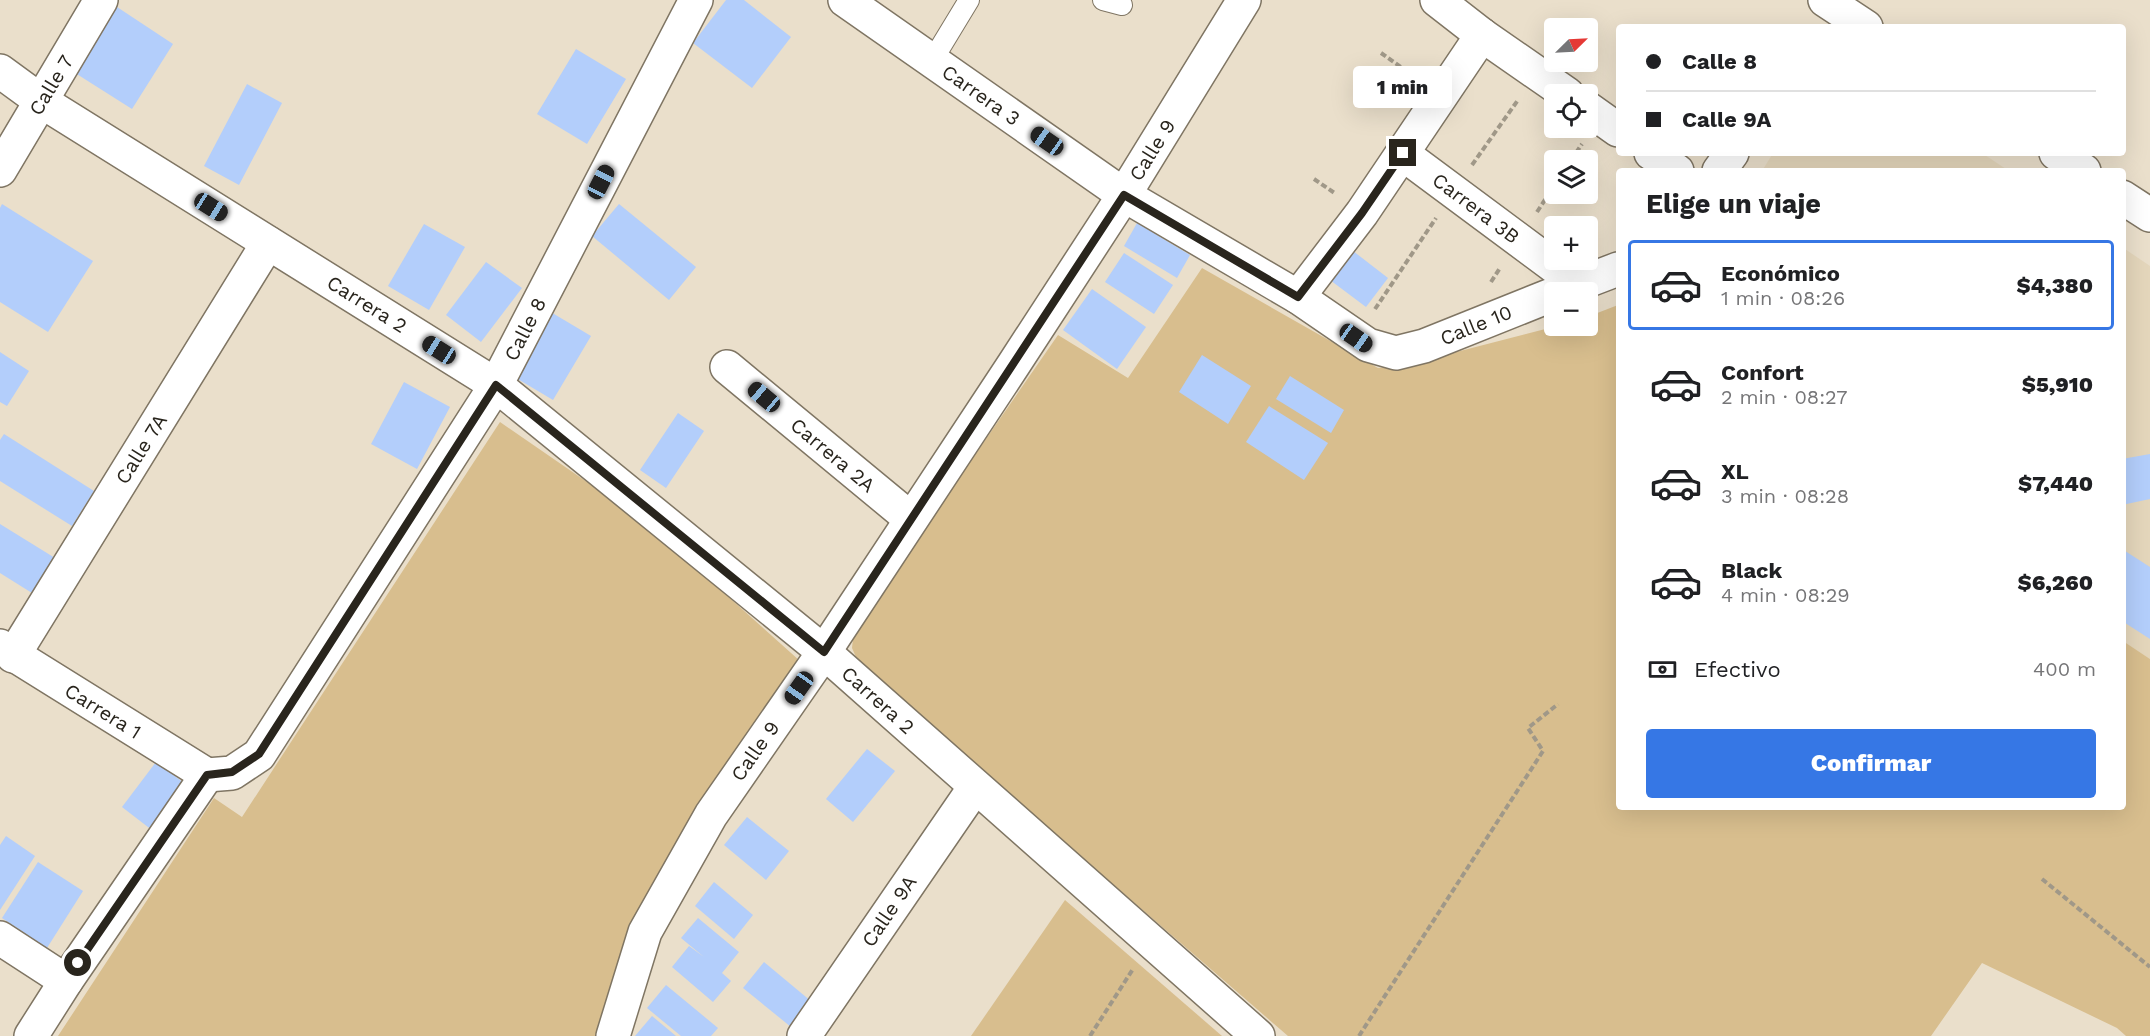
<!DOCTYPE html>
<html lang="es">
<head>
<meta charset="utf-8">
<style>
  :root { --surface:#fff; --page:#f2f2f2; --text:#202124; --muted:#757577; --line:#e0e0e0; --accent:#3677e5 }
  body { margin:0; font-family:"Work Sans",sans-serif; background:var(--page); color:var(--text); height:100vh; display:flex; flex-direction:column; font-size:22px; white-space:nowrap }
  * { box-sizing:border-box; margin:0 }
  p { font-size:20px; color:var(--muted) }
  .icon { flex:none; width:33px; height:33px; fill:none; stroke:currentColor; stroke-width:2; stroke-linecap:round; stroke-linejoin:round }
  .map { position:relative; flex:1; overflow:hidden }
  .panel { position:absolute; left:1616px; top:168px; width:510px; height:642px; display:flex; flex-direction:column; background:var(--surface); border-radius:6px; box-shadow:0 6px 24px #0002 }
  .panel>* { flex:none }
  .guide { position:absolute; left:1616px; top:24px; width:510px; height:132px; border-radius:6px; box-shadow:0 6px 24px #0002; display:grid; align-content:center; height:132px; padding:0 30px; background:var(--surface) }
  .needle { width:39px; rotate:66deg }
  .controls { position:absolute; left:1544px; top:18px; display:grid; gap:12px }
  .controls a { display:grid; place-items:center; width:54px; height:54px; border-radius:6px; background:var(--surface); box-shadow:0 6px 24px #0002; font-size:30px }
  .end { position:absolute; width:27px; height:27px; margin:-14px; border:8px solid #29251d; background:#fff; box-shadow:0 0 0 3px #fff }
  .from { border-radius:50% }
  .bubble { position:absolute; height:42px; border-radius:6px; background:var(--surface); box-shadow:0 6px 24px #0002; font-size:20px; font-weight:800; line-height:42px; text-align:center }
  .car { position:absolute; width:18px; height:36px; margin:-18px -9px; border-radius:8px; box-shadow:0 0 4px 2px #0007; background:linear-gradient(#222 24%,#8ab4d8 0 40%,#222 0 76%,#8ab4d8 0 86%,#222 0) }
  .guide b { display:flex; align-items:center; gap:21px; height:57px; font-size:22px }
  .guide b+b { border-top:2px solid var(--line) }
  .guide i { width:15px; height:15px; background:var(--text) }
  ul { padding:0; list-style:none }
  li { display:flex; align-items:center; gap:18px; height:90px; margin:0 12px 9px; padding:0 18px; border:3px solid transparent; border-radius:6px }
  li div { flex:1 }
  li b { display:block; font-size:22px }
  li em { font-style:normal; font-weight:800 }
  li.current { border-color:var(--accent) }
  li>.icon { width:54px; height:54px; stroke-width:1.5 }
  h2 { padding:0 30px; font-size:27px; line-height:72px }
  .pay { display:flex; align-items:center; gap:15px; height:66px; padding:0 30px; font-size:22px }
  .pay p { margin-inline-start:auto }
  .primary-button { display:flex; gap:12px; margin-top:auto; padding:12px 30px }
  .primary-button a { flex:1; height:69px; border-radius:6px; background:var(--accent); color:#fff; font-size:24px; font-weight:800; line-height:69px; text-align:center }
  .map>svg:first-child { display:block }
  .built { fill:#e4d6bb }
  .green { fill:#d8be8e }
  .building { fill:#b3cefb }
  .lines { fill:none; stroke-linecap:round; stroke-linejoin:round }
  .lane-casing { stroke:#7f7563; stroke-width:22 }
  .street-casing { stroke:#7f7563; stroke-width:36 }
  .path { stroke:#a09888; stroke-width:4; stroke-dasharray:6 3; stroke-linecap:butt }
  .lane { stroke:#fff; stroke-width:20 }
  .street { stroke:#fff; stroke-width:33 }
  .route { stroke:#29251d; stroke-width:8 }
  .labels { text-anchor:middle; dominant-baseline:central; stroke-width:6; stroke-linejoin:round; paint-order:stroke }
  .street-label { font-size:20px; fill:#29251d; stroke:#fff }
</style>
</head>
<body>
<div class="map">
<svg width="2150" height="1036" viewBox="0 0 2150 1036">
  <rect width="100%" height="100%" fill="#eadfcb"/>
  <g class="built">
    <path d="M1773,153H1982L2009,171H1762Z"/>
    <path d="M2122,247L2150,266V659L2123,641Z"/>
  </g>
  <g class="green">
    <path d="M1202,268L1378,368L1402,366L1557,326H1587V317L1618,305V807H2122L2123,641L2150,659V1036H2126L2117,1028L1982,963L1931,1036H1288L859,664L852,648L854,629L1058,335L1128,378Z"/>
    <path d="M500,422L645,522L800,661L602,1036H58L214,798L242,817Z"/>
    <path d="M1065,900L1222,1036H971Z"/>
  </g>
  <g class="building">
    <path d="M726,0H744L791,37L752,88L693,43Z"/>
    <path d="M114,5L173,44L132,109L72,71Z"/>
    <path d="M576,49L626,79L587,144L537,114Z"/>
    <path d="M247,84L282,103L239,185L204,166Z"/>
    <path d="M2,204L93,261L48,332L0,302V208Z"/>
    <path d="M619,204L696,267L669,300L592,236Z"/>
    <path d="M1137,223L1190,255L1177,278L1124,246Z"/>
    <path d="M424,224L465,247L429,310L388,286Z"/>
    <path d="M1344,244L1388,278L1366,307L1322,274Z"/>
    <path d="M1124,253L1173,285L1154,314L1105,282Z"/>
    <path d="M486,262L522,288L481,342L446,315Z"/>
    <path d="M1092,289L1146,327L1117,369L1063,330Z"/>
    <path d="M549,311L591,336L553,400L511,375Z"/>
    <path d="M0,352L29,371L7,406L0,402Z"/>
    <path d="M1202,355L1251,386L1228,424L1179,392Z"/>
    <path d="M1290,376L1344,410L1331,433L1276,399Z"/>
    <path d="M404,382L450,407L417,469L371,444Z"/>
    <path d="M1269,406L1328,443L1304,480L1246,442Z"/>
    <path d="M678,413L704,431L666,488L640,470Z"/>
    <path d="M4,434L94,491L72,526L0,481V440Z"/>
    <path d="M2150,454V499L2122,505V459Z"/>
    <path d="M0,524L55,558L32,593L0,573Z"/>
    <path d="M2122,549L2150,567V639L2122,621Z"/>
    <path d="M867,749L895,771L853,822L826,799Z"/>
    <path d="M156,762L192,789L157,834L122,807Z"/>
    <path d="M747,817L789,851L766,880L724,845Z"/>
    <path d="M6,836L35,856L0,910V845Z"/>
    <path d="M38,862L83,891L47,948L2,918Z"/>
    <path d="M714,882L753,915L734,939L695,906Z"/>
    <path d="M698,918L739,952L722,973L731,981L713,1002L672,967L689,946L704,957L681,938Z"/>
    <path d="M764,962L812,1002L791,1027L743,988Z"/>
    <path d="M666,985L718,1028L711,1036H681L647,1008Z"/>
    <path d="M652,1016L676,1036H635Z"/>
  </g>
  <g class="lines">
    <g class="lane-casing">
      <g id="lane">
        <path d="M1103,0L1122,5"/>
        <path d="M932,61L969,0"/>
      </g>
    </g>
    <g class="street-casing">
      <g id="street">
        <path d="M845,0L1124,195L1298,297L1368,345L1396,353L1424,346L1554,294"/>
        <path d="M1437,0L1482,35L1567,94"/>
        <path d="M1825,0L1866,27"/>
        <path d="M0,71L41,101L496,385L824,652L1258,1036"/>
        <path d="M1587,108L1618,130"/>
        <path d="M1651,153L1677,171"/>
        <path d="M2056,153L2084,171"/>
        <path d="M1403,154L1578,284"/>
        <path d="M0,170L101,0"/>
        <path d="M1719,171L1732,153"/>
        <path d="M2122,197L2150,215"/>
        <path d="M1558,292L1618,269"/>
        <path d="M1298,297L1362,213L1482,35"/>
        <path d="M727,367L911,519"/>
        <path d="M0,646L207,775"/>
        <path d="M13,656L268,243"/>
        <path d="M207,775L232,773L259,755L496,385L696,0"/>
        <path d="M0,938L66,981"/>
        <path d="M31,1036L66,981L207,775"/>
        <path d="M613,1036L645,932L711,815L824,652L1014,364L1124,195L1244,0"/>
        <path d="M804,1036L975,787"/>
      </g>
    </g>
    <g class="path">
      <path d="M1381,53L1415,77"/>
      <path d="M1571,160L1582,144"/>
      <path d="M1472,165L1518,100"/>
      <path d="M1314,179L1336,194"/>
      <path d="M1537,212L1554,186"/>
      <path d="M1491,282L1500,268"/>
      <path d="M1375,309L1436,218"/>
      <path d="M2042,879L2150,967"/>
      <path d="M1090,1036L1133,969"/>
      <path d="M1359,1036L1543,751L1528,728L1558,704"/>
    </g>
    <use href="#lane" class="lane"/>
    <use href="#street" class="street"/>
  </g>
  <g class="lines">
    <path class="route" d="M78,963L207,775L232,772L259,754L496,385L824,652L1124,195L1298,297L1362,213L1403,153"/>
  </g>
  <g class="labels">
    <g class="street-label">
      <text transform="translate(51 85) rotate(-59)">Calle 7</text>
      <text transform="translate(981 95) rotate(35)">Carrera 3</text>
      <text transform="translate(1152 150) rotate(-58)">Calle 9</text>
      <text transform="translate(1476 208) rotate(37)">Carrera 3B</text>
      <text transform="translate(367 304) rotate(32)">Carrera 2</text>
      <text transform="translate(1476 325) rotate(-22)">Calle 10</text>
      <text transform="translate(525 329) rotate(-63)">Calle 8</text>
      <text transform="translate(141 449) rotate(-58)">Calle 7A</text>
      <text transform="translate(833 455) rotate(40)">Carrera 2A</text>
      <text transform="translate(878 700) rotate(42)">Carrera 2</text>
      <text transform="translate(103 711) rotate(32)">Carrera 1</text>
      <text transform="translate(755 751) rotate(-55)">Calle 9</text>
      <text transform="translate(889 911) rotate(-56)">Calle 9A</text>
    </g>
  </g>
</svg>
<div class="controls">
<a><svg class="needle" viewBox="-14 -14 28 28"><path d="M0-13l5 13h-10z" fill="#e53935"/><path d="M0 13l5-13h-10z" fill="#757577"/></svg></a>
<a><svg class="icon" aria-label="locate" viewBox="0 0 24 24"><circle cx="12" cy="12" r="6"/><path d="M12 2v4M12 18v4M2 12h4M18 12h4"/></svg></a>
<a><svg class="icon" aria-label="layers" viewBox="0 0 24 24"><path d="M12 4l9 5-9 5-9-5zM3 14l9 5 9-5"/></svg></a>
<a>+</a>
<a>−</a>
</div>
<i class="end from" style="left:78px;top:963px"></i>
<i class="end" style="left:1403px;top:153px"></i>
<div class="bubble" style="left:1353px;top:66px;width:99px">1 min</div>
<i class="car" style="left:1047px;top:141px;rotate:305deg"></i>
<i class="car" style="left:601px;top:182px;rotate:27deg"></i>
<i class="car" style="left:211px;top:207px;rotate:122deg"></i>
<i class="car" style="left:1356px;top:338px;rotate:125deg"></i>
<i class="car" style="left:439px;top:350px;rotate:302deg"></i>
<i class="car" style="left:764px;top:397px;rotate:310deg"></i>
<i class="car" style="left:799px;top:688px;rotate:215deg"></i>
<div class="guide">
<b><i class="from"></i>Calle 8</b>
<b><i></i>Calle 9A</b>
</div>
<section class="panel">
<h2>Elige un viaje</h2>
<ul>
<li class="current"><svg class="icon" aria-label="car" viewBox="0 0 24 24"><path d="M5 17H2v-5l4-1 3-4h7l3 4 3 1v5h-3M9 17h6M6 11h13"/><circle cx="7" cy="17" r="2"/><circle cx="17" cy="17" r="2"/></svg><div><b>Económico</b><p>1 min · 08:26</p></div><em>$4,380</em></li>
<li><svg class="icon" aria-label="car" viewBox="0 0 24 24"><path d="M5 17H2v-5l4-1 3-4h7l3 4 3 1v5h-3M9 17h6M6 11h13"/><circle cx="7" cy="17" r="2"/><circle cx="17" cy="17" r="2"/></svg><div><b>Confort</b><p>2 min · 08:27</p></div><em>$5,910</em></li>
<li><svg class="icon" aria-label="car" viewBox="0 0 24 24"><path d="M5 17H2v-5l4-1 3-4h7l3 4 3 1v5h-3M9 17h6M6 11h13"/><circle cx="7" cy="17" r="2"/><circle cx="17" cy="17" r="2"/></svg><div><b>XL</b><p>3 min · 08:28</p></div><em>$7,440</em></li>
<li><svg class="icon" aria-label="car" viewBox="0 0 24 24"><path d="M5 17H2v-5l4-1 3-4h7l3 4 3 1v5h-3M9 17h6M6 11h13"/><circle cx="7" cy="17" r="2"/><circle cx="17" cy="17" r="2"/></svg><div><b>Black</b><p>4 min · 08:29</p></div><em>$6,260</em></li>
</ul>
<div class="pay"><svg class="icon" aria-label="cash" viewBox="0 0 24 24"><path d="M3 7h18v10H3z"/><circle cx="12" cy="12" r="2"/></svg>Efectivo<p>400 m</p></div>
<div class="primary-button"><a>Confirmar</a></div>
</section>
</div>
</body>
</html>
